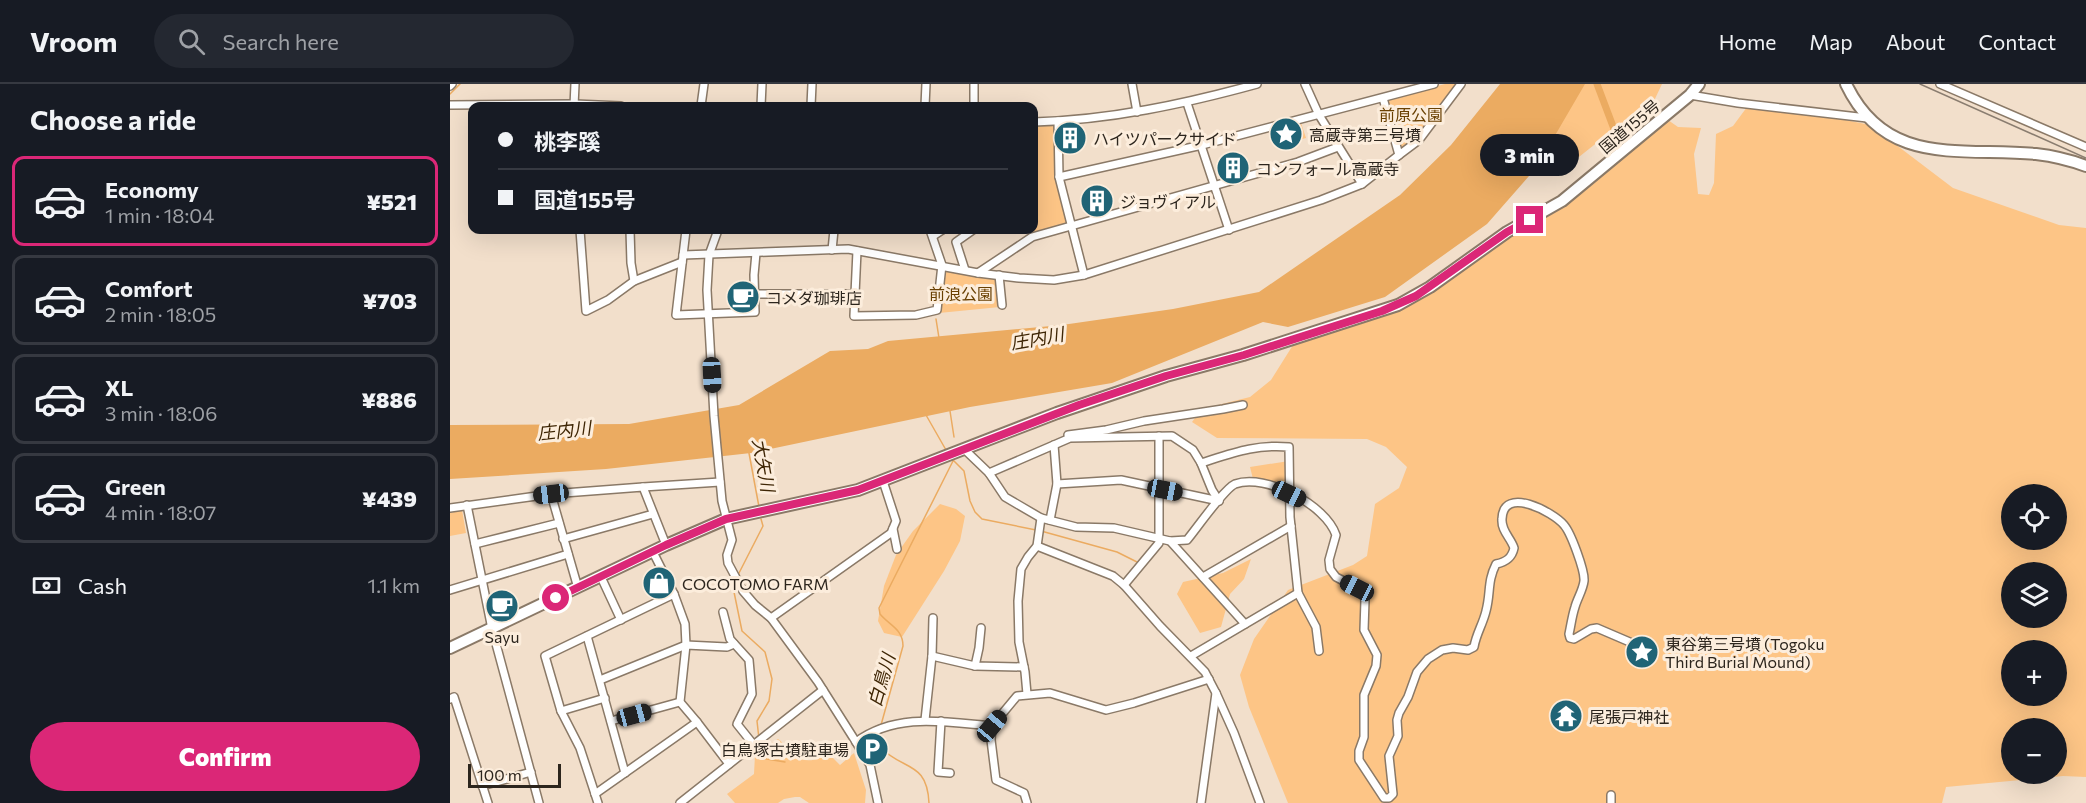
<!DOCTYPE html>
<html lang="en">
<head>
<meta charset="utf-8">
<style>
  :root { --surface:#171b24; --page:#242831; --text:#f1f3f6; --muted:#9ea1a6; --line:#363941; --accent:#db2777 }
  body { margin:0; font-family:Commissioner,"Noto Sans JP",sans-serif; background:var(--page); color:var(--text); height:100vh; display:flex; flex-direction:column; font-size:22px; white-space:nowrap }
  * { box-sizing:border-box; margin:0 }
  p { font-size:20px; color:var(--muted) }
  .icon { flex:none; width:33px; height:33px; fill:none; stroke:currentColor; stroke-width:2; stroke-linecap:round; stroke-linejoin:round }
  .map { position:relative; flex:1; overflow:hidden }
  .side { display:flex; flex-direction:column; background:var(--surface); width:450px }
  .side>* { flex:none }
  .guide { position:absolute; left:18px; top:18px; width:570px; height:132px; border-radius:12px; box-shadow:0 6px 24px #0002; display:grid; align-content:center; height:132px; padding:0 30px; background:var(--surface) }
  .controls { position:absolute; left:1551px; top:400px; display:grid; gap:12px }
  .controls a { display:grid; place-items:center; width:66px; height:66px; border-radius:50%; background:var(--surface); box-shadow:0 6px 24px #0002; font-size:30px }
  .scale { position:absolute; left:18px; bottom:15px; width:93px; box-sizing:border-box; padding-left:6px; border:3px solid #2c251d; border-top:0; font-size:16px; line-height:21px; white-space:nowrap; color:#2c251d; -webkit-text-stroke:4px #fceddc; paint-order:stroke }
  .end { position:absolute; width:27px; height:27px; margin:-14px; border:8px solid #db2777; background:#fff; box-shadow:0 0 0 3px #fff }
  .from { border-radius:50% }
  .bubble { position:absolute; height:42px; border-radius:21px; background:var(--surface); box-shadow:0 6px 24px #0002; font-size:20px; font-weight:800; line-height:42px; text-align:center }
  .car { position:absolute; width:18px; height:36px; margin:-18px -9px; border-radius:8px; box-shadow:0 0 4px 2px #0007; background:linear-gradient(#222 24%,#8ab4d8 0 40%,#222 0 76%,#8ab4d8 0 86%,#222 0) }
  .guide b { display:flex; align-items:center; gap:21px; height:57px; font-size:22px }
  .guide b+b { border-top:2px solid var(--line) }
  .guide i { width:15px; height:15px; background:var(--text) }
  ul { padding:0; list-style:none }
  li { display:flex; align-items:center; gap:18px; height:90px; margin:0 12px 9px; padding:0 18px; border:3px solid var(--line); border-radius:12px }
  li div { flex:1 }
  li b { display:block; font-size:22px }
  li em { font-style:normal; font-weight:800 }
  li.on { border-color:var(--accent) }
  li>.icon { width:54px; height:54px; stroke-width:1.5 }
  h2 { padding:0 30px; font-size:27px; line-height:72px }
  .pay { display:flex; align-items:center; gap:15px; height:66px; padding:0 30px; font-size:22px }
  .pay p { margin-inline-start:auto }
  .cta { display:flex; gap:12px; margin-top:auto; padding:12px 30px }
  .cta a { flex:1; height:69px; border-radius:36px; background:var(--accent); color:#fff; font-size:24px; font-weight:800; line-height:69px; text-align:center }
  header { display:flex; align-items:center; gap:36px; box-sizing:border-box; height:84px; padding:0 30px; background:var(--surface); border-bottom:2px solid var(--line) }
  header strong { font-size:28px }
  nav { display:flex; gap:33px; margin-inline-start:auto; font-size:21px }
  .search { width:420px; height:54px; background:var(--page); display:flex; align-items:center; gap:15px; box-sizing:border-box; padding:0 21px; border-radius:33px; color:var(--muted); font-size:22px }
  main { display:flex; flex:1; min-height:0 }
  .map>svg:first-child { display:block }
  .green { fill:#fdc586; fill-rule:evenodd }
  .water { fill:#ebab61 }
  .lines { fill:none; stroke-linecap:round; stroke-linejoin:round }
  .stream { stroke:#ebab61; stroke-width:1.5 }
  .canal { stroke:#ebab61; stroke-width:7 }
  .minor-casing { stroke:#8a7967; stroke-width:10 }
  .highway-casing { stroke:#8a7967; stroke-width:14 }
  .minor { stroke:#fff; stroke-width:7 }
  .highway { stroke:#fff; stroke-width:10 }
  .rail { stroke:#8a7d70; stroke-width:1.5 }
  .route { stroke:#db2777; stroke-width:8 }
  .labels { text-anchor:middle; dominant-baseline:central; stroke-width:6; stroke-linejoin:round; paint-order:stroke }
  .park-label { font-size:16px; fill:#6a4103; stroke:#fceddc }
  .street-label { font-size:16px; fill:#2c251d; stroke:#fceddc }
  .poi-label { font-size:16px; fill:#2c251d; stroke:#fceddc; text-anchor:start }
  .water-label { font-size:18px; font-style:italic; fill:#3f2605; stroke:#fceddc }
</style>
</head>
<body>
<header>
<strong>Vroom</strong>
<div class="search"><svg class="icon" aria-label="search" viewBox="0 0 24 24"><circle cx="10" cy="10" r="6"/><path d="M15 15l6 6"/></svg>Search here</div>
<nav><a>Home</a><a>Map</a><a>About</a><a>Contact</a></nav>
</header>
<main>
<section class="side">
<h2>Choose a ride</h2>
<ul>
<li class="on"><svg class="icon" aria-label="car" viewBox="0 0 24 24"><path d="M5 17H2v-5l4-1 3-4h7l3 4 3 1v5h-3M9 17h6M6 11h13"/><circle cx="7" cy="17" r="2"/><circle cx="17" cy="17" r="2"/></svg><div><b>Economy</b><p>1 min · 18:04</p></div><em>¥521</em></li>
<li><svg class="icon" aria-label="car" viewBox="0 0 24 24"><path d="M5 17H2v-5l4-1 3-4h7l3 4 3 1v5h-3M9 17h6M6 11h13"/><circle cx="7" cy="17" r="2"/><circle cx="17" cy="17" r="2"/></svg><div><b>Comfort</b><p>2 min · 18:05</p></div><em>¥703</em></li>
<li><svg class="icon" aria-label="car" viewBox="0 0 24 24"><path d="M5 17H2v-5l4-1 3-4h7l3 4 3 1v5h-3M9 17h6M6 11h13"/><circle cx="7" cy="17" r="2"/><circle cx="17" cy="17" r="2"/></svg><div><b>XL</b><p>3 min · 18:06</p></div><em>¥886</em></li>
<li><svg class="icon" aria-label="car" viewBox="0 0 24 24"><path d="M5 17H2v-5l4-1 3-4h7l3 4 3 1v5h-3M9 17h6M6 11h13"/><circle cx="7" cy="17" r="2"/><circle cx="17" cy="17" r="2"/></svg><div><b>Green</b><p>4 min · 18:07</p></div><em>¥439</em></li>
</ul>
<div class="pay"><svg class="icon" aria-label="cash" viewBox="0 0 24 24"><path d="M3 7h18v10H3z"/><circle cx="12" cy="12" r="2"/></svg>Cash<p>1.1 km</p></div>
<div class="cta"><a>Confirm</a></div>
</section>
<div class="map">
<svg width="1636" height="719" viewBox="0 0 1636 719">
  <rect width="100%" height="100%" fill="#f2dfcb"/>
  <g class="green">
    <path d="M995,0H1007L967,53L952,65L950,64L937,17L939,15Z"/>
    <path d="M1084,0H1212L1203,19L1163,46L1120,80L1087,66Z"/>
    <path d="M1297,23L1357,28L1420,41L1503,104L1609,141L1636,144V693L1613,692L1496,703L1492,719H838L799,623L790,591L804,555L838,506L903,481L917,472L925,420L949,404L957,383L936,363L917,355L767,354L742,338L752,325L800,313L821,296L843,261L858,250L941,230L982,207L1047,159L1110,124L1136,106L1218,36L1228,43L1251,44L1244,70L1248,110L1259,111L1264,99L1266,50L1283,42ZM1562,411H1606V456H1562ZM1562,489H1606V534H1562ZM1562,567H1606V612H1562ZM1562,645H1606V690H1562Z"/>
    <path d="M851,39L856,54L826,62L822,46Z"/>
    <path d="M584,42H602L604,43L605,93L617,139L616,141L586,150L580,146H584Z"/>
    <path d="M498,186L545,195L547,197L550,223L489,229L495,188Z"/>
    <path d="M839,377V409L804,399L800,383Z"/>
    <path d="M490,420L506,425L515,432L510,457L494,487L452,553L434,549L428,537L434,502L446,471L463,447Z"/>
    <path d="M12,426L16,449L0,452V429Z"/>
    <path d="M801,475L794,495L780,510L771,543L750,549L727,510L733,498L773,489Z"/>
    <path d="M328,655C334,659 336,665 341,670C353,679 367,678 378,669L390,681L404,669L416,706L415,719H359L350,713H345L334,715L328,719H285L277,710L304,690L305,671Z"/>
  </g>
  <path class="water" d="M1050,0H1135L1086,84L1037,140L935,213L838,243L813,238L662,299L520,323L301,369L156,385L0,395V341L179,340L289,321L380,267L418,265L438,257L612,241L723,225L809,208L950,111L1001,61Z"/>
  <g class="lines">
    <g class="stream">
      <path d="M0,10L10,0"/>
      <path d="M486,235L489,254"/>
      <path d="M500,327L504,353"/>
      <path d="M476,331L496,366"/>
      <path d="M299,369L309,423"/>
      <path d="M591,447L667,468L687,478"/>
      <path d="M288,491L313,442L311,435"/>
      <path d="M286,501L284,508L292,547L315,568L322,595L319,617L307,637L309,655"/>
      <path d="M431,641L453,562C453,545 440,542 430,530L429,524L503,377L502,375L514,387L520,417L525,428L532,435L586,446"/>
      <path d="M430,648L431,664C454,687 477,677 479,719"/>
      <path d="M309,659L310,674L335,678"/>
    </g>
    <path class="canal" d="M1147,0L1164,45"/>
    <g class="minor-casing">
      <g id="minor">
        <path d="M682,0L687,28"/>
        <path d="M855,0L869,31L912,100"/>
        <path d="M1490,0L1636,63"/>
        <path d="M0,2L2,0"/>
        <path d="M1240,11L1288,19L1417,34"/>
        <path d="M737,19L779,146"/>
        <path d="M0,21L125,20L171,22"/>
        <path d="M124,22L125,0"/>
        <path d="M251,22L254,0"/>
        <path d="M311,22L312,0"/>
        <path d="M361,22L362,0"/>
        <path d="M475,22L476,0"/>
        <path d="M524,22V0"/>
        <path d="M608,37L609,93L634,191"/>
        <path d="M584,38C660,36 734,20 807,0"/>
        <path d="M949,71L969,56L1011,0"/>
        <path d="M609,93L752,61L984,0"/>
        <path d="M130,146L136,227L158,216L184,197L232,178"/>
        <path d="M180,146L181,179L184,197"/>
        <path d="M236,146L226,231L305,228L304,191L306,169"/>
        <path d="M268,146L259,171L257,206L264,332L272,417L282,456L277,471L278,479L293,507L305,521L321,534L368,598L406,658L420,681L428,719"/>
        <path d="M483,152L492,146"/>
        <path d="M382,166L384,146"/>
        <path d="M407,167L404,232L466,231L487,226L492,181L480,146"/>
        <path d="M233,171L398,165L528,189L569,194L604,196L634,191L871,116L912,100L949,71L933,14"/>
        <path d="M515,186L506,158L523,146"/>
        <path d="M528,189L582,153L848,78L888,63"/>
        <path d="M549,191L552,221"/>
        <path d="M305,210H405"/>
        <path d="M618,351L656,346L694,337L773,325L793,321"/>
        <path d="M514,365L539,389L555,413L591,434L626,443L664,444L720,457L795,540"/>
        <path d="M751,379C783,369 806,360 839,363L840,433L848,509L866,543L869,567"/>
        <path d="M539,389L620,354L722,352L743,366L751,379L762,406L769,417"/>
        <path d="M607,400L671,396L769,417"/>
        <path d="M193,403L270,398"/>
        <path d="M101,410L128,504"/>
        <path d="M17,421L42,545L89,719"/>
        <path d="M0,424L101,410L193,403L216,461"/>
        <path d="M600,436L607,400L604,361"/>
        <path d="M443,445L447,465"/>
        <path d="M113,455L203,430"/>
        <path d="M720,457L737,456C747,444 774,405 785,400C816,389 876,421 886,451L879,476L880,485L886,493L907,504L913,509L915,516L914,546L927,571L926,582L914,611V653L909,667V676L934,714H939L943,710L939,672L948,652L947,636L949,629L958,613L967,588L978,575L992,566L1003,564L1018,566L1024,563C1026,550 1033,540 1036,527C1041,508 1037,498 1046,480C1056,478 1062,474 1064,464C1061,454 1051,447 1052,435C1053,401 1103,428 1114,441C1121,449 1135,487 1134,497C1133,506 1127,515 1125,523C1122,532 1121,541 1119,550L1120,554L1124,555L1141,545L1147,544L1196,565"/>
        <path d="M25,460L109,439"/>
        <path d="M587,462L663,492L674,501L710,542L755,588L766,609L751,719"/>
        <path d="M203,468L224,510L235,540L236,561L230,618L247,638"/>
        <path d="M151,493L171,536"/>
        <path d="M753,493L841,442"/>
        <path d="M674,501L709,459V352"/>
        <path d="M0,506L118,470"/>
        <path d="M273,528L280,555L299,576L302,610L287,640L303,660"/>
        <path d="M321,534L441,449L446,437L433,397"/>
        <path d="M137,552L175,689"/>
        <path d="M482,572L525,582L574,583"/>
        <path d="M741,572L848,509"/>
        <path d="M525,582L529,564L531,544"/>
        <path d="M150,596L236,561L277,563L284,560"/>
        <path d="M766,609L784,649L810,719"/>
        <path d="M577,610L575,588L569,558L568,517L571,485L578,473L587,462L591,434"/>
        <path d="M0,615L4,613L38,719"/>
        <path d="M111,627L155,614"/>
        <path d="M475,636L482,572L483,534"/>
        <path d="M161,637L230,618"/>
        <path d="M491,637L488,688L500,689"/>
        <path d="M406,658C447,628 495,638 542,642"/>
        <path d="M32,702L81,688"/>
        <path d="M145,710L247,638L279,680"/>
        <path d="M1161,711V719"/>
        <path d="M148,719L130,664L111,627L95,572L224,510"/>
        <path d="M230,719L373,606"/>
        <path d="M577,719L574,709L546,696L541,656L542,642L567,612L600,609L656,626L684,619L759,595"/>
      </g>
    </g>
    <g class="highway-casing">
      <g id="highway">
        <path d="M1396,0C1436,84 1511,63 1586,70C1603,72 1620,76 1636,82"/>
        <path d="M0,564L216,461L276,435L408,406L607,329L716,292L793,271L948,221L980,203L1057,148L1112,117L1240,11L1249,0"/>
      </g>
    </g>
    <use href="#minor" class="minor"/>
    <use href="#highway" class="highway"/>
    <path class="rail" d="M1470,0L1636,74"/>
  </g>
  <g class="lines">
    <path class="route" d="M106,514L216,461L276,435L408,406L629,321L716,292L794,271L932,227L966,212L1057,148L1080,136"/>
  </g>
  <defs>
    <g id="sight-disc" transform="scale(1.725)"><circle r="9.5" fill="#206476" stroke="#fceddc"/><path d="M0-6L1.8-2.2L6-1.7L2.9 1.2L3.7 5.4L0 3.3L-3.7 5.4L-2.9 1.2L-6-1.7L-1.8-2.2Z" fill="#fff"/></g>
    <g id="building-disc" transform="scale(1.725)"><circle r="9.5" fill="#206476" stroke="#fceddc"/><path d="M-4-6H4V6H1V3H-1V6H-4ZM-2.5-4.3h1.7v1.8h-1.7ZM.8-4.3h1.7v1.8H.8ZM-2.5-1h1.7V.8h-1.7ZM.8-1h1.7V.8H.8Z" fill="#fff"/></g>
    <g id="cafe-disc" transform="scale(1.725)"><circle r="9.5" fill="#206476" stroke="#fceddc"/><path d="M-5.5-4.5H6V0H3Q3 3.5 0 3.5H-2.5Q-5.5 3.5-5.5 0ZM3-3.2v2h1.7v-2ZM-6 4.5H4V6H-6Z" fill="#fff"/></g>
    <g id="shop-disc" transform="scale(1.725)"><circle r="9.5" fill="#206476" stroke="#fceddc"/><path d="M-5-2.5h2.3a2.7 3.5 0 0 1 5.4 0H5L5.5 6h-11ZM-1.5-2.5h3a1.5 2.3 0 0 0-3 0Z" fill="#fff"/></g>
    <g id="temple-disc" transform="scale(1.725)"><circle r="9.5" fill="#206476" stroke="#fceddc"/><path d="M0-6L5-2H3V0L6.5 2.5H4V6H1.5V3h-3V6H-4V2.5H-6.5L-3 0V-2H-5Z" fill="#fff"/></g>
    <g id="parking-disc" transform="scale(1.725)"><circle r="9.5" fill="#206476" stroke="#fceddc"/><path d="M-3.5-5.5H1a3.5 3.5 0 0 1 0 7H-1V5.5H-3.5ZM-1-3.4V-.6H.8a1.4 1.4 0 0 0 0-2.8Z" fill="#fff"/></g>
  </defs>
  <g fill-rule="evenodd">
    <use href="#sight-disc" x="836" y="50"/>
    <use href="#building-disc" x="620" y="54"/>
    <use href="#building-disc" x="783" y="84"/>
    <use href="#building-disc" x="647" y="117"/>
    <use href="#cafe-disc" x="293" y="213"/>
    <use href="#shop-disc" x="209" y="499"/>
    <use href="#cafe-disc" x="52" y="522"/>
    <use href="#sight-disc" x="1192" y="568"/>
    <use href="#temple-disc" x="1116" y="632"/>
    <use href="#parking-disc" x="422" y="665"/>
  </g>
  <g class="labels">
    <g class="park-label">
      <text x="961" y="30">前原公園</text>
      <text x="511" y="209">前浪公園</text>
    </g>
    <g class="street-label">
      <text transform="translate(1179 42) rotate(-40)">国道155号</text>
    </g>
    <g class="poi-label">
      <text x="859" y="50">高蔵寺第三号墳</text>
      <text x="643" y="54">ハイツパークサイド</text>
      <text x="806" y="84">コンフォール高蔵寺</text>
      <text x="670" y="117">ジョヴィアル</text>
      <text x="316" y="213">コメダ珈琲店</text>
      <text x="232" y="499">COCOTOMO FARM</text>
      <text x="52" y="552" text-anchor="middle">Sayu</text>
      <text x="1215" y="559">東谷第三号墳 (Togoku<tspan x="1215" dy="18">Third Burial Mound)</tspan></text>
      <text x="1139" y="632">尾張戸神社</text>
      <text x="399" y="665" text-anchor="end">白鳥塚古墳駐車場</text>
    </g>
    <g class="water-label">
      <text transform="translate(587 254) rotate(-10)">庄内川</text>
      <text transform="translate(114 346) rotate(-6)">庄内川</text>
      <text transform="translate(314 381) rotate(80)">大矢川</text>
      <text transform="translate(431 596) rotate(-74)">白鳥川</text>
    </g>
  </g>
</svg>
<div class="controls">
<a><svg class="icon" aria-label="locate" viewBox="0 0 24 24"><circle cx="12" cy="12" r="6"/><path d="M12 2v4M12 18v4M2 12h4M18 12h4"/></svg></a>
<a><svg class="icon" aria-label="layers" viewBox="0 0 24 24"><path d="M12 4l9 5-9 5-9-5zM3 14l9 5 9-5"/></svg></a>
<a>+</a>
<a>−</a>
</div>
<div class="scale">100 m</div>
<i class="end from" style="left:106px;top:514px"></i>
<i class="end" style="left:1080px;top:136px"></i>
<div class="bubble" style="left:1030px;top:50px;width:99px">3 min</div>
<i class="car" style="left:262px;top:291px;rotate:177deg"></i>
<i class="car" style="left:715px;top:406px;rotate:101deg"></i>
<i class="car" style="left:101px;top:410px;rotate:263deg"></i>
<i class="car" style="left:839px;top:410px;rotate:115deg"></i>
<i class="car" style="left:907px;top:504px;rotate:297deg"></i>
<i class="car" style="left:184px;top:631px;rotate:75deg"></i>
<i class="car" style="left:542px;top:642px;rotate:40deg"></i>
<div class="guide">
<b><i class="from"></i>桃李蹊</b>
<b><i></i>国道155号</b>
</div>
</div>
</main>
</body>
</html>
